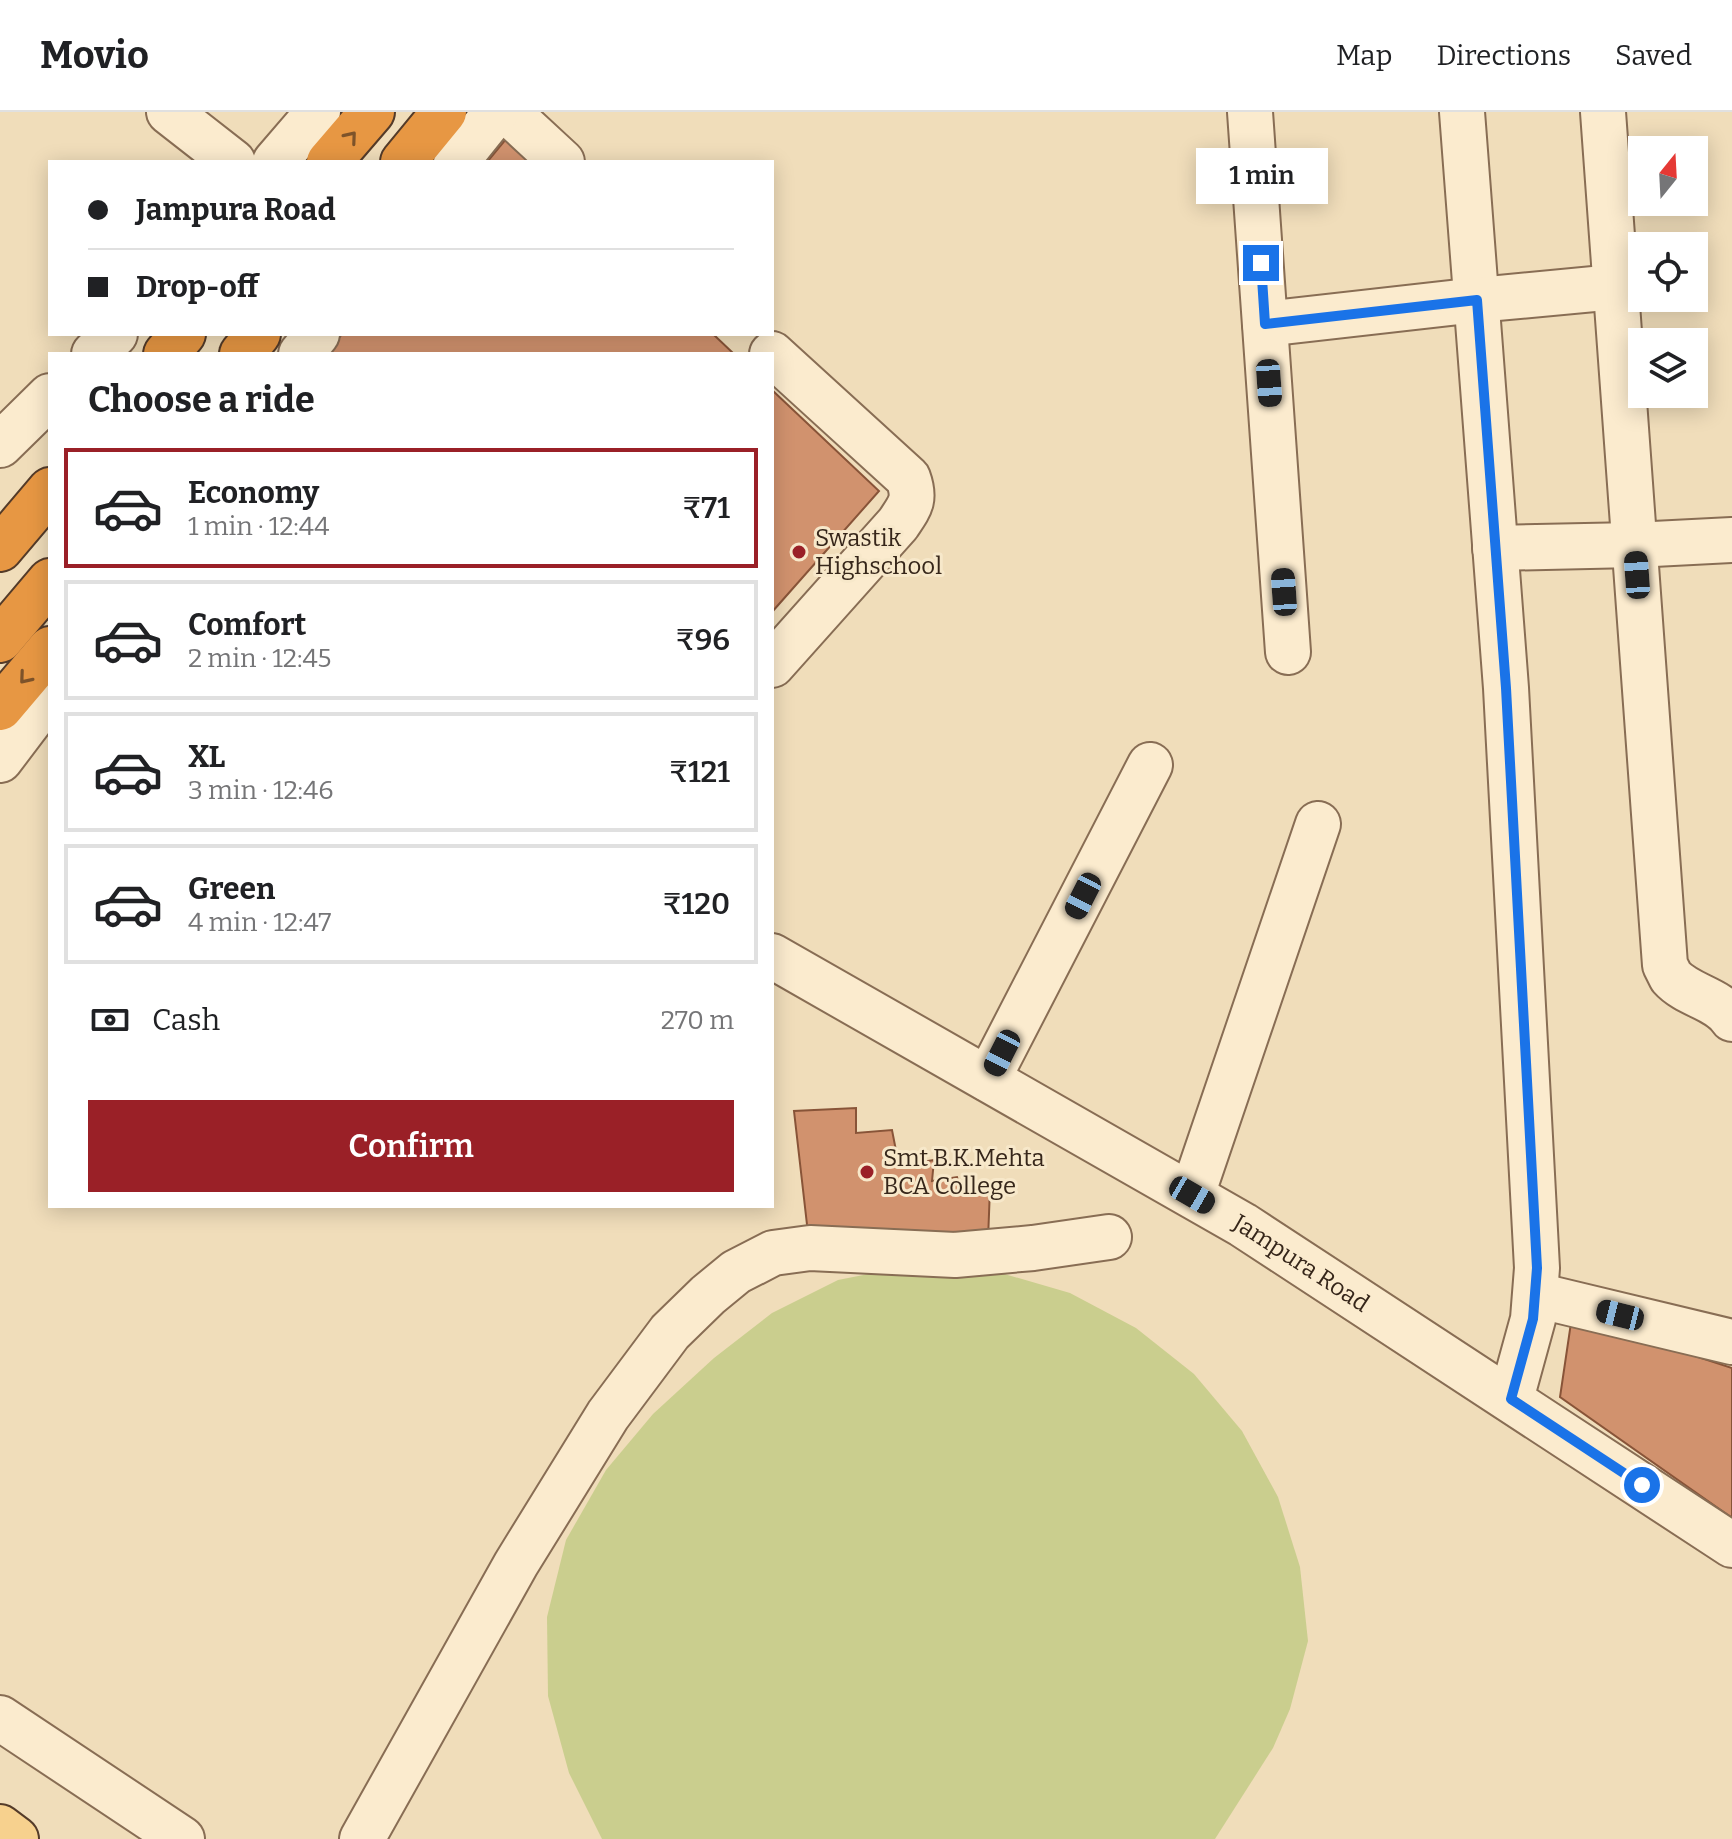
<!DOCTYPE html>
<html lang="en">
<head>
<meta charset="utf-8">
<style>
  :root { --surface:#fff; --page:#f2f2f2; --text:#202124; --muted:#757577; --line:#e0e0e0; --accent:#9a2027 }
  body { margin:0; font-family:Bitter,serif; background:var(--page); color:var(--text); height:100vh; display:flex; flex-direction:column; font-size:30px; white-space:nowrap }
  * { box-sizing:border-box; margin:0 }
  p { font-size:26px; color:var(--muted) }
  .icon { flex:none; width:44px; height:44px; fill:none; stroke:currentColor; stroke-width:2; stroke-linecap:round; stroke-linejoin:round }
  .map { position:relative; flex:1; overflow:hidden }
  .sheet { position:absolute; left:48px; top:240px; width:726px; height:856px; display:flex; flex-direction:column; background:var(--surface); border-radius:0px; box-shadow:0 4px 20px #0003 }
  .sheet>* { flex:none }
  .top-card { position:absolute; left:48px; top:48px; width:726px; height:176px; border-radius:0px; box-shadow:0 4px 20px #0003; display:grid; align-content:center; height:176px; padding:0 40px; background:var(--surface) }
  .needle { width:52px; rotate:18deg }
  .tools { position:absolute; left:1628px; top:24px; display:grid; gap:16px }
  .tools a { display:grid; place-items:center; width:80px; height:80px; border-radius:0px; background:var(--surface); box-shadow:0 4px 20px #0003; font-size:40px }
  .end { position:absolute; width:36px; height:36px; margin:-18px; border:10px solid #1a73e8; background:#fff; box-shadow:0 0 0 4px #fff }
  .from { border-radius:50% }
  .bubble { position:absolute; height:56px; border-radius:0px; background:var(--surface); box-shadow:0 4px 20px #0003; font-size:26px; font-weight:600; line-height:56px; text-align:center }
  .car { position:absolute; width:24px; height:48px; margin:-24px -12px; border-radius:10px; box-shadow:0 0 6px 2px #0007; background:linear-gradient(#222 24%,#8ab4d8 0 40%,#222 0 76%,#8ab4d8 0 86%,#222 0) }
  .top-card b { display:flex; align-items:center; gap:28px; height:76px; font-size:30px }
  .top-card b+b { border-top:2px solid var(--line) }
  .top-card i { width:20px; height:20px; background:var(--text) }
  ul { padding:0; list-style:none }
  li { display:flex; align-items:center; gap:24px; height:120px; margin:0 16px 12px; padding:0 24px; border:4px solid var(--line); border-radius:0px }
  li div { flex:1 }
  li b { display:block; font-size:30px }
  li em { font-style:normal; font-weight:600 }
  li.selected { border-color:var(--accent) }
  li>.icon { width:72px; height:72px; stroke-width:1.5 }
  h2 { padding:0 40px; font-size:36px; line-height:96px }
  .pay { display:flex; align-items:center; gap:20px; height:88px; padding:0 40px; font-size:30px }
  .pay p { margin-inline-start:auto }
  .cta { display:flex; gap:16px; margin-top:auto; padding:16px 40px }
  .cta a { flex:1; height:92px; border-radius:0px; background:var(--accent); color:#fff; font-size:32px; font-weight:600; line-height:92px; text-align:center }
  header { display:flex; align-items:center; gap:48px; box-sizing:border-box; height:112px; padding:0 40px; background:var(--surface); border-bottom:2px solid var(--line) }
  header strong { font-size:38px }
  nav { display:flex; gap:44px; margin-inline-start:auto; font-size:28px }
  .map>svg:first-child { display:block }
  .green { fill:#cace8e }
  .building { fill:#d1926e; stroke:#885438; stroke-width:2 }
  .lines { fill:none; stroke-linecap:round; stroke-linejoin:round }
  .minor-casing { stroke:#886d54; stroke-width:48 }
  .major-casing { stroke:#543b29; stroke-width:48 }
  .highway-casing { stroke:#543b29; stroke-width:48 }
  .minor { stroke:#fbebce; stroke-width:44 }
  .major { stroke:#f7d18e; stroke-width:44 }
  .highway { stroke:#e79743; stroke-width:44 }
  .oneway { stroke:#7d532a }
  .route { stroke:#1a73e8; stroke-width:10 }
  .poi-dot { fill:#9a2027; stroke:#f7e8ca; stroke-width:3 }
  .labels { text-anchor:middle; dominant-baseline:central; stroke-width:6; stroke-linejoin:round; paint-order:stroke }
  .poi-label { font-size:24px; fill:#36261a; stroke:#f7e8ca; text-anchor:start }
  .street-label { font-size:24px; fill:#36261a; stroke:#f7e8ca }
</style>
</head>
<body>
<header>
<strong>Movio</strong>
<nav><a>Map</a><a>Directions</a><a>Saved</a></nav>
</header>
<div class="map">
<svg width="1732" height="1727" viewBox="0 0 1732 1727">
  <rect width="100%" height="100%" fill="#f0ddba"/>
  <path class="green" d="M914,1153L994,1159L1070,1181L1136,1216L1194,1262L1242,1319L1278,1385L1300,1455L1308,1529L1290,1597L1273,1636L1215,1727H602L569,1661L548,1584L547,1505L566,1428L606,1358L653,1302L714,1246L772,1201L838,1168Z"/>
  <g class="building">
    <path d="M506,27L530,50H487Z"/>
    <path d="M342,222H713L734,242H325Z"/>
    <path d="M772,278L879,379L772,500Z"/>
    <path d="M856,996V1021L892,1018L899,1054L934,1048L932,1069L957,1065L961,1078L990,1076L988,1128L809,1130L794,999Z"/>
    <path d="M1572,1204L1732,1256V1406L1560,1285Z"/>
  </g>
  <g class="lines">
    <g class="minor-casing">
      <g id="minor">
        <path d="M169,0L233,50"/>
        <path d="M508,0L562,50"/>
        <path d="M1250,0L1288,540"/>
        <path d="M1462,0L1506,576L1537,1156L1533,1207L1511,1287"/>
        <path d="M1603,0L1665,853C1666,855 1670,863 1671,865C1688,884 1718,886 1732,907"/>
        <path d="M275,50L318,0"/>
        <path d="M456,50L496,0"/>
        <path d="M1265,212L1477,188L1615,175"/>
        <path d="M94,242L115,222"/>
        <path d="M301,242L317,222"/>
        <path d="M772,242L908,366C916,388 910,394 898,412L772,553"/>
        <path d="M0,333L50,284"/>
        <path d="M1495,436L1634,433L1732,428"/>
        <path d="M0,648L50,582"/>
        <path id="s1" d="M772,844L1243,1113L1732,1433"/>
        <path d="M988,967L1150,653"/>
        <path d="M1192,1083L1318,712"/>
        <path d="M1536,1183L1732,1230"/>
        <path d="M0,1606L182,1727"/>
        <path d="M362,1727L516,1452L608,1303L670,1220L708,1183L736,1160L773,1141L810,1136L955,1143L1033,1136L1109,1125"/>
      </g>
    </g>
    <g class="major-casing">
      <path id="major" d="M0,1715L16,1727"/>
    </g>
    <g class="highway-casing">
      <g id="highway">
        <path d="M329,50L372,0"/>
        <path d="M403,50L444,0"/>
        <path d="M166,242L183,222"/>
        <path d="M242,242L258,222"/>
        <path d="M0,437L50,378"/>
        <path d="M0,528L50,469"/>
        <path d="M0,596L50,537"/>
      </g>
    </g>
    <use href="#minor" class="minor"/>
    <use href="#major" class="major"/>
    <use href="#highway" class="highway"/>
  </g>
  <defs><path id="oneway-chevron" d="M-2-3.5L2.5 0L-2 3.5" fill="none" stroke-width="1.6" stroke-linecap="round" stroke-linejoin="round" transform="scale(2)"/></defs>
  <g class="oneway">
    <use href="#oneway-chevron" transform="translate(351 25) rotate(-50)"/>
    <use href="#oneway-chevron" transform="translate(25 566) rotate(130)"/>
  </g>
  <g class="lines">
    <path class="route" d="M1261,151L1265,212L1477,188L1506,576L1537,1156L1533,1207L1511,1287L1642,1373"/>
  </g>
  <g class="poi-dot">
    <circle cx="799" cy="440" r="8"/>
    <circle cx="867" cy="1060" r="8"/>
  </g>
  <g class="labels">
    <g class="poi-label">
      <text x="815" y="426">Swastik<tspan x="815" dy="28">Highschool</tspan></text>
      <text x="883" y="1046">Smt B.K.Mehta<tspan x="883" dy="28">BCA College</tspan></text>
    </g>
    <g class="street-label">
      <text stroke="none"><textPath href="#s1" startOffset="612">Jampura Road</textPath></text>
    </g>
  </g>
</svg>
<div class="tools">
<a><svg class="needle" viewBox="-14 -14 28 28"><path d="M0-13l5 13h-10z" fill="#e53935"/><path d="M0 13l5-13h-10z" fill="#757577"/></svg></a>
<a><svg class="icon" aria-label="locate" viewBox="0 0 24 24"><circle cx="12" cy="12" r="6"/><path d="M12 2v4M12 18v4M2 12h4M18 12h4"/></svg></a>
<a><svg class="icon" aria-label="layers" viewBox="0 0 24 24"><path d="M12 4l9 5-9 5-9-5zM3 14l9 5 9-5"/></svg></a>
</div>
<i class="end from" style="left:1642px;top:1373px"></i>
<i class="end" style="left:1261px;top:151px"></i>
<div class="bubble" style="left:1196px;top:36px;width:132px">1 min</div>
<i class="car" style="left:1269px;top:271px;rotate:176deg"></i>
<i class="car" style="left:1637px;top:463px;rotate:356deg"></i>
<i class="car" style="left:1284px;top:480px;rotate:356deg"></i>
<i class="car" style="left:1083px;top:784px;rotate:207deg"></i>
<i class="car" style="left:1002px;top:941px;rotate:207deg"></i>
<i class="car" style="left:1192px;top:1083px;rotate:120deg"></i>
<i class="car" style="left:1620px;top:1203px;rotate:284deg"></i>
<div class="top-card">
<b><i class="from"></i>Jampura Road</b>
<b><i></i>Drop-off</b>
</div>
<section class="sheet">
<h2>Choose a ride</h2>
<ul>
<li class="selected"><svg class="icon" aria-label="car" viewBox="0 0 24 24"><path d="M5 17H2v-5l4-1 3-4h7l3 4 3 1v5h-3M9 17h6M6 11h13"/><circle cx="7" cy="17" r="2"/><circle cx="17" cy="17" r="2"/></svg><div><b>Economy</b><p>1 min · 12:44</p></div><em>₹71</em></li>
<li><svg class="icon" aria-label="car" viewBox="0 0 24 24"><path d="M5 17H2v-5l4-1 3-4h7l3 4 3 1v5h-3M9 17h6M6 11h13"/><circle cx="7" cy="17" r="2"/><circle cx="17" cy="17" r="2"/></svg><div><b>Comfort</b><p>2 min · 12:45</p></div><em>₹96</em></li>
<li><svg class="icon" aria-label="car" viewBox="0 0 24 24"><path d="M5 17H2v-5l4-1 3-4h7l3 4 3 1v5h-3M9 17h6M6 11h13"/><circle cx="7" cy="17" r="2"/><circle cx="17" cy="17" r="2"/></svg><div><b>XL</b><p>3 min · 12:46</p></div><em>₹121</em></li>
<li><svg class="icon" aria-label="car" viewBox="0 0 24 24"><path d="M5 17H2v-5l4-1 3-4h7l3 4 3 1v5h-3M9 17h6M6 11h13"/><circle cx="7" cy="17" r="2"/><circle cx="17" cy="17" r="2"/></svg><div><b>Green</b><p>4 min · 12:47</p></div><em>₹120</em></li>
</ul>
<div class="pay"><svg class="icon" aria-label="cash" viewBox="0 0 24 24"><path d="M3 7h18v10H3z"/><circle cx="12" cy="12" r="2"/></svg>Cash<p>270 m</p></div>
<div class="cta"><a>Confirm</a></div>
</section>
</div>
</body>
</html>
